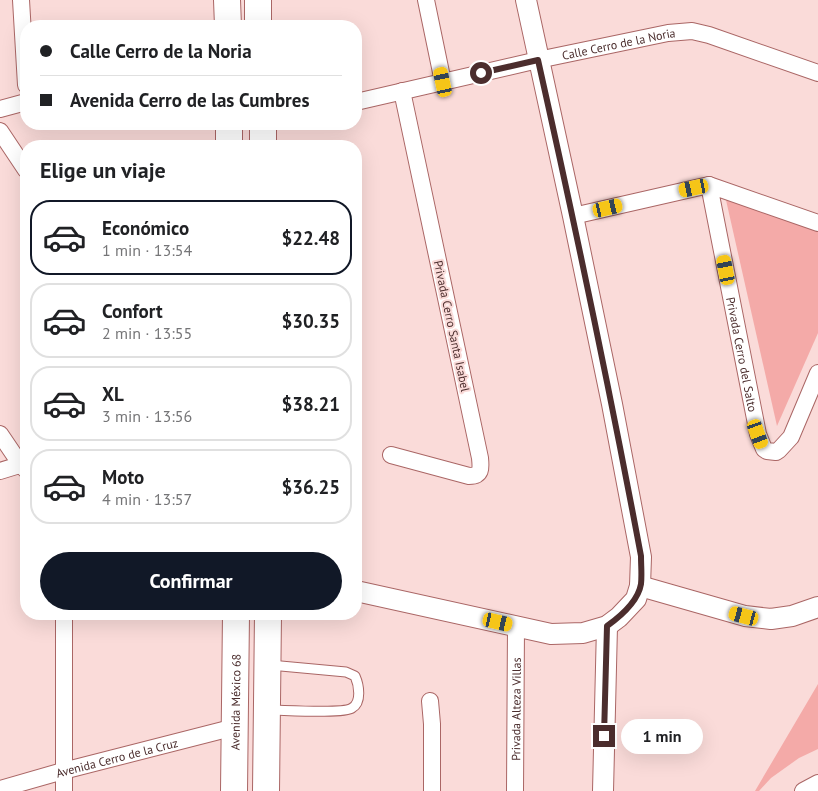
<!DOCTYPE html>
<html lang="es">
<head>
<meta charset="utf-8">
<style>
  :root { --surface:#fff; --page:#f6f6f6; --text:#202124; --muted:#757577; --line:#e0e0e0; --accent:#111827 }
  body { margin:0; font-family:"PT Sans",sans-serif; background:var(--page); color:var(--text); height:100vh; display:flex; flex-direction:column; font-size:19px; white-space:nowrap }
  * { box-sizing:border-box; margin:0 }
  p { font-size:16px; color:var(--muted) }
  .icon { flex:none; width:28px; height:28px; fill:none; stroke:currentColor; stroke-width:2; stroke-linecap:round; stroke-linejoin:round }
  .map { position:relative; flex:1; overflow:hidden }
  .drawer { position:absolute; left:20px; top:140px; width:342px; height:480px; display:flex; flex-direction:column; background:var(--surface); border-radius:20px; box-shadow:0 5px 20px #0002 }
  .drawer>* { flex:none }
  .hud { position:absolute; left:20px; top:20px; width:342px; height:110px; border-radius:20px; box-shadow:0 5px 20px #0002; display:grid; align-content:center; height:110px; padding:0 20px; background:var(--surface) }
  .end { position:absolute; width:22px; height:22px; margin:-11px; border:6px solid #4b2d2d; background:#fff; box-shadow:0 0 0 2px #fff }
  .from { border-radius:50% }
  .bubble { position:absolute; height:35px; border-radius:18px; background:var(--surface); box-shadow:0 5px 20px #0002; font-size:16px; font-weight:600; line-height:35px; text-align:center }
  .car { position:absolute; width:15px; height:30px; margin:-15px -8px; border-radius:6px; box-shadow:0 0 4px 1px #0007; background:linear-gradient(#f5c518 24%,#345 0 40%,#f5c518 0 76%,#345 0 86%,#f5c518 0) }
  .hud b { display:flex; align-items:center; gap:18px; height:48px; font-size:19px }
  .hud b+b { border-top:1px solid var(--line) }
  .hud i { width:12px; height:12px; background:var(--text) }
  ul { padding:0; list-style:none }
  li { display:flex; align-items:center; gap:15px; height:75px; margin:0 10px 8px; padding:0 10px; border:2px solid var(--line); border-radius:20px }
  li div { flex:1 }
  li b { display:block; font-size:19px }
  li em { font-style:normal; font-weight:600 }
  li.selected { border-color:var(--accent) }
  li>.icon { width:45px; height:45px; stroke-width:1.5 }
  h2 { padding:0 20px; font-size:22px; line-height:60px }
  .cta { display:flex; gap:10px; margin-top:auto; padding:10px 20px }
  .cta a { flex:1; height:58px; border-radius:30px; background:var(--accent); color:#fff; font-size:20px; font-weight:600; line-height:58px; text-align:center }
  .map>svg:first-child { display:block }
  .green { fill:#f4aaa8 }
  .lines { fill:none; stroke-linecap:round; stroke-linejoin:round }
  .service-casing { stroke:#aa6665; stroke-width:11 }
  .minor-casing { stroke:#aa6665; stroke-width:18 }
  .tertiary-casing { stroke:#aa6665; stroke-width:22 }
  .primary-casing { stroke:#aa6665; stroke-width:28 }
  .service { stroke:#fff; stroke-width:9 }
  .minor { stroke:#fff; stroke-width:16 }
  .tertiary { stroke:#fff; stroke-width:20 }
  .primary { stroke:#fff; stroke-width:26 }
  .route { stroke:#4b2d2d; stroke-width:6 }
  .labels { text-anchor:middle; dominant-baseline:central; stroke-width:4; stroke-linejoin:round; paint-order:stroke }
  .street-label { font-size:12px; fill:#4b2d2d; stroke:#fadbd9 }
</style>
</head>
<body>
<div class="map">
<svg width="818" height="791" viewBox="0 0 818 791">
  <rect width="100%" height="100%" fill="#fadbd9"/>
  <g class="green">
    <path d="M726,200L818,229V333L777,426Z"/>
    <path d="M818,684V749L799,758L771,778L759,791H755Z"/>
  </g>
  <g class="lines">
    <g class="service-casing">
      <path id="service" d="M270,710C283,710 344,714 352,708C362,702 359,685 355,676L346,672L270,665"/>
    </g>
    <g class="minor-casing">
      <g id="minor">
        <path d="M21,0L26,85"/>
        <path d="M426,0L443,82"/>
        <path id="s1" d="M356,102L538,60L668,33L692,31L709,35L818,73"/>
        <path d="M0,109L26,102"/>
        <path d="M0,131L26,170"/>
        <path d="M573,216L709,185"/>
        <path id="s2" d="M818,223L709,185L758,434L764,449L767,451L776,452L779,450L791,437L818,373"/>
        <path d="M0,434L21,465L26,470"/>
        <path d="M391,455L469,476C482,476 481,468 480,458L402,91"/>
        <path d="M0,471L26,463"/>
        <path d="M430,701L432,724V791"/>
        <path id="s3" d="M0,789L63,771L235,727"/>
        <path d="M64,791V614"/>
        <path id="s4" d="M515,791L516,626"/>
        <path d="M803,791L818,783"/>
      </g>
    </g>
    <g class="tertiary-casing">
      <g id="tertiary">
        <path d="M640,586L745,616L771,619L792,616L818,607"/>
        <path d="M356,591L551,634L583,633L607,626L619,617L636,599L640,586L641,557L612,404L573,216L526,0"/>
        <path d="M603,791L607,626"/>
      </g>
    </g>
    <g class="primary-casing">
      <g id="primary">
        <path d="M227,0L228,26"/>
        <path d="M258,0V26"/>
        <path d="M229,124V146"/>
        <path d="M263,124V146"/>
        <path id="s5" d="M234,791L236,614"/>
        <path d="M266,791L268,614"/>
      </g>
    </g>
    <use href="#service" class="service"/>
    <use href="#minor" class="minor"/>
    <use href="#tertiary" class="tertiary"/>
    <use href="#primary" class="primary"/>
  </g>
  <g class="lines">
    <path class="route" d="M481,73L538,60C575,225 610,391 641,556C641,566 642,575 641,584C638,602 621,616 607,626L604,736"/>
  </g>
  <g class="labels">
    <g class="street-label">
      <text stroke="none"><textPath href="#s1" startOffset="269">Calle Cerro de la Noria</textPath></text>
      <text transform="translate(452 326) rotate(78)">Privada Cerro Santa Isabel</text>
      <text stroke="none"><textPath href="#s2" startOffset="288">Privada Cerro del Salto</textPath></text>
      <text stroke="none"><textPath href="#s5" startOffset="89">Avenida México 68</textPath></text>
      <text stroke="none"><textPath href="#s4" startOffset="82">Privada Alteza Villas</textPath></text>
      <text stroke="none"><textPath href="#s3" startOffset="121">Avenida Cerro de la Cruz</textPath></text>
    </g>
  </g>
</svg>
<i class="end from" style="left:481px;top:73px"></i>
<i class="end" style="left:604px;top:736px"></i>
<div class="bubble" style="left:621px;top:719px;width:82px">1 min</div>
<i class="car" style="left:443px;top:82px;rotate:348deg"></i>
<i class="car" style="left:694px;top:188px;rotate:258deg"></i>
<i class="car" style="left:608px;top:208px;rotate:77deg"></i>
<i class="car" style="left:726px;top:270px;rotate:349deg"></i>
<i class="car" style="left:758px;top:434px;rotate:160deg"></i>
<i class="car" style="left:744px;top:616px;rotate:285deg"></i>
<i class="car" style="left:498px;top:622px;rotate:103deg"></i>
<div class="hud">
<b><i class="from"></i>Calle Cerro de la Noria</b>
<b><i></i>Avenida Cerro de las Cumbres</b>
</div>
<section class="drawer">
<h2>Elige un viaje</h2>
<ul>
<li class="selected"><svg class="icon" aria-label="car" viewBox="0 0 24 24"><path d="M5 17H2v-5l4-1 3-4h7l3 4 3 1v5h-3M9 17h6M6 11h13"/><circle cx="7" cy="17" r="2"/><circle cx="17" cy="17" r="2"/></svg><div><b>Económico</b><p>1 min · 13:54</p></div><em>$22.48</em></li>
<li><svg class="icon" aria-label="car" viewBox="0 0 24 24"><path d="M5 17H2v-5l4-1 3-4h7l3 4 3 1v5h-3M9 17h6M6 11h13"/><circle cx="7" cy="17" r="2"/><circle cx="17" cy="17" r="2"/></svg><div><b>Confort</b><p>2 min · 13:55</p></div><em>$30.35</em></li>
<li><svg class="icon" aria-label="car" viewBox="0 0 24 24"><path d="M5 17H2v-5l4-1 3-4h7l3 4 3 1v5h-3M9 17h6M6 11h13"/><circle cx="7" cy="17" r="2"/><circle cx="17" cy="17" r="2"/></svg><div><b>XL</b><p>3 min · 13:56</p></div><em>$38.21</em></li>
<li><svg class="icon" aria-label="car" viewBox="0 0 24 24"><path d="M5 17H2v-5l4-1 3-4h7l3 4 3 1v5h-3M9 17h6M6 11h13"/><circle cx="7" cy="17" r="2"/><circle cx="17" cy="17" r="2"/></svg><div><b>Moto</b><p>4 min · 13:57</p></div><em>$36.25</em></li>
</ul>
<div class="cta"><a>Confirmar</a></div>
</section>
</div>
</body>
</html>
